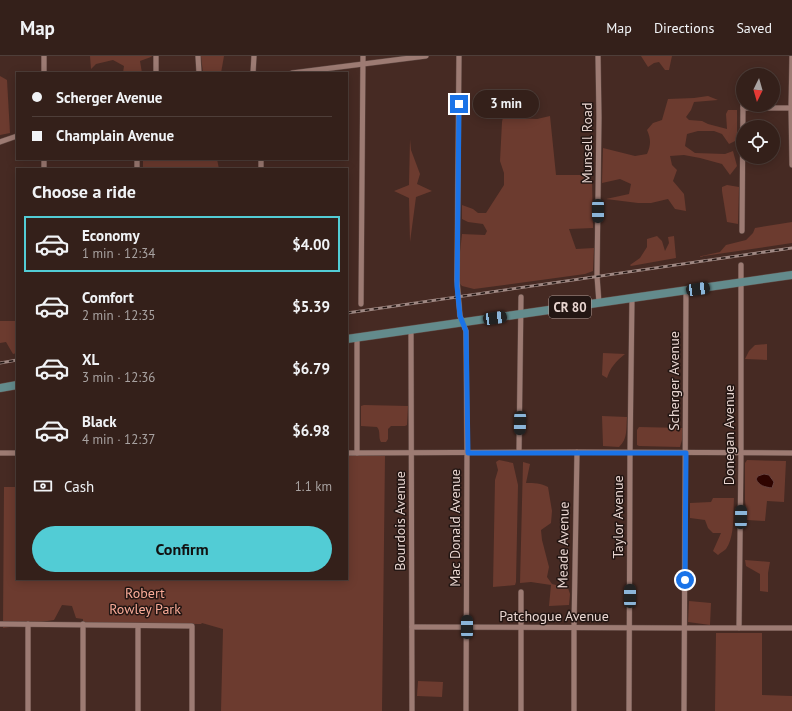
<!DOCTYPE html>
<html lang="en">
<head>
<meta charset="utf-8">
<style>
  :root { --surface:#34201a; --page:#3f2d27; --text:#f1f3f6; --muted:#a9a3a2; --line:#4e3e39; --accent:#52ccd5 }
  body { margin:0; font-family:"PT Sans",sans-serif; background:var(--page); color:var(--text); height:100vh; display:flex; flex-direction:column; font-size:15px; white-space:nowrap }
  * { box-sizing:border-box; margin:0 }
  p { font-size:13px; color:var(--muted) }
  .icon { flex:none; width:22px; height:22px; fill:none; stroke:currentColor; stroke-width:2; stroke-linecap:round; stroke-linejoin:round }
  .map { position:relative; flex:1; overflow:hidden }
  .side { position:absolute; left:16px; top:112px; width:332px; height:412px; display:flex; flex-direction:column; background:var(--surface); border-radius:0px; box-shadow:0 2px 10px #0003,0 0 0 1px var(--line) }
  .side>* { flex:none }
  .banner { position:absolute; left:16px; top:16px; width:332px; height:88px; border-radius:0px; box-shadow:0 2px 10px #0003,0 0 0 1px var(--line); display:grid; align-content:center; height:88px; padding:0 16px; background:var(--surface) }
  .needle { width:26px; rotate:185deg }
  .controls { position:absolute; left:736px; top:12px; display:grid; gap:8px }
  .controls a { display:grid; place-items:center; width:44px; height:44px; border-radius:50%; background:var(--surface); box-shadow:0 2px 10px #0003,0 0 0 1px var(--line); font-size:20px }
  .end { position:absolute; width:18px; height:18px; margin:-9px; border:5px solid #1a73e8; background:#fff; box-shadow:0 0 0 2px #fff }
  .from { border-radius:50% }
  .bubble { position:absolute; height:28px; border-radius:14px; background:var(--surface); box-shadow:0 2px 10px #0003,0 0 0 1px var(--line); font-size:13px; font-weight:800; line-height:28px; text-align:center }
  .car { position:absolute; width:12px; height:24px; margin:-12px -6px; border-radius:5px; box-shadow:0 0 3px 1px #0007; background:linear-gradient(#222 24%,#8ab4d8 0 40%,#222 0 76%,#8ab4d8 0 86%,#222 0) }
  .banner b { display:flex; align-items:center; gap:14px; height:38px; font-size:15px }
  .banner b+b { border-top:1px solid var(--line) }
  .banner i { width:10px; height:10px; background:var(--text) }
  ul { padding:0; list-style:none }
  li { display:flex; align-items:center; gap:12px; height:56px; margin:0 8px 6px; padding:0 8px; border:2px solid transparent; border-radius:0px }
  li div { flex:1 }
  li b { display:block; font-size:15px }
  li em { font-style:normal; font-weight:800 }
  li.current { border-color:var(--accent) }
  li>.icon { width:36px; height:36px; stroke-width:1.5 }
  h2 { padding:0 16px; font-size:18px; line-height:48px }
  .pay { display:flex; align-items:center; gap:10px; height:44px; padding:0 16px; font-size:15px }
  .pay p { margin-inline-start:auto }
  .cta { display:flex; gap:8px; margin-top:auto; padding:8px 16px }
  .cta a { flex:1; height:46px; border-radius:24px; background:var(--accent); color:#111; font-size:16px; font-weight:800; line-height:46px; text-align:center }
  header { display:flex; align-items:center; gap:24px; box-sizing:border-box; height:56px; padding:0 20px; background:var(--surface); border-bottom:1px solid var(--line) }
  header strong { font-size:19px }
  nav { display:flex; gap:22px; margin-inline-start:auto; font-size:14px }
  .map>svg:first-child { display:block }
  .green { fill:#6c3b2f }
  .water { fill:#2f0400; stroke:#67433f }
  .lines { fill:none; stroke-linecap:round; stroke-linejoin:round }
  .street-casing { stroke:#604943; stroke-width:6 }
  .primary-casing { stroke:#604943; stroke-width:9 }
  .street { stroke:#9d7b73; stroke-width:5 }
  .primary { stroke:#638b8c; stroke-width:8 }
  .rail-casing { stroke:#9f8883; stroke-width:3 }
  .rail { stroke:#231613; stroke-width:1.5; stroke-dasharray:4.5; stroke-linecap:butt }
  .route { stroke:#1a73e8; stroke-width:5 }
  .labels { text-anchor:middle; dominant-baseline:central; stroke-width:3; stroke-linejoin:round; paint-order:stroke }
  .shield { fill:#231613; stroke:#ae9c98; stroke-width:1 }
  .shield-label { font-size:13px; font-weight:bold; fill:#e9d6d1 }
  .street-label { font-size:14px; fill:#e9d6d1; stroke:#231613 }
  .park-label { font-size:14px; fill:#f8aa97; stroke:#231613 }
</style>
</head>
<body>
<header>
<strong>Map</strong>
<nav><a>Map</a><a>Directions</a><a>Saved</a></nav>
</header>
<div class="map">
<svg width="792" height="655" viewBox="0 0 792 655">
  <rect width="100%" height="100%" fill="#462a23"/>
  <g class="green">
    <path d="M90,0H152L151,1L140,5L142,17H123L124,10L113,4L96,8L91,13Z"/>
    <path d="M201,0H224L221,17H203Z"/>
    <path d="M641,0H672L669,14H665L659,6L654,7L648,11Z"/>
    <path d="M0,20L7,24L10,77L0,79Z"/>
    <path d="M708,40L718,44L694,46L691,54L686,61L689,64L702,65L708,68L727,73L726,58L728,54H737V84L729,88L722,78L714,75H698L687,78L685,90L695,97L725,98L733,95L737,110L730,119L722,108L700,102L684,99L670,100L672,109L677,114L673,125L684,138L686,155L675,153L668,143L651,147H638L606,143L629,138L631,128L620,123L602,127L603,92L635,100L647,98C651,89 651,83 647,74L653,67L662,64L668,43L694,42Z"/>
    <path d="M505,51L514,62L537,63L550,60L556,119H587L592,124L593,172L569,173L576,193L594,192L593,215L585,218L474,233L462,230L457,224L462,178L485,179L487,175L483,168L468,166L462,163V149L473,153L478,157H486L504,129V117L500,105L502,66Z"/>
    <path d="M410,83L411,94L420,118L417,128L432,135L416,141L410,186L409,142L394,135L409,129Z"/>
    <path d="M143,103H217L219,113H143Z"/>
    <path d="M727,129L739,131L738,168L727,166L722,135V131Z"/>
    <path d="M792,166V187L697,201L720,196L726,189L746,184L753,177L755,172Z"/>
    <path d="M657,180L662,185L665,195L669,187L668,181L674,180L676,202L631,210L630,209L640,202L647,191V183Z"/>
    <path d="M0,265H17V297L13,298L6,286L0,287Z"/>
    <path d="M767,288V304L745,303L749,295L755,289Z"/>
    <path d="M603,297L625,298C616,305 610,312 607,322L602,319Z"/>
    <path d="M364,349L408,350L407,369L405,370H391L388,373V383L386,386H381C378,382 381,375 377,371L361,370V350Z"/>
    <path d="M602,360L627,361C626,372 628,383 619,391L603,390Z"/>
    <path d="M639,371L683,372L682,384L680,391L639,390L637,389V374Z"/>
    <path d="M347,400H385L382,655H221L223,573L202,567L201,568L83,567V563L76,562L72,550L62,549L54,564L3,572L4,431H17V523H347Z"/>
    <path d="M499,404L513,407L518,429L516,526L515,529L493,531L495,424L498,414L496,406Z"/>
    <path d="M747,404L786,405L784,446L767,445L765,465L747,464L745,444V407Z"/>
    <path d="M523,406L530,408L526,427C534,427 541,427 548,431L552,455L551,467L541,474L542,484L549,511L547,521L552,528L568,532L570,538L569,549L549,550L551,529L531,526L520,527Z"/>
    <path d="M713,442H734C733,457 735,481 726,493C724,495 720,497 718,499L713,495L721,477H713L708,472L705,464L690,462V447L711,446Z"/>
    <path d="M745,504L770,506L768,517V536L760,535V518L746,510Z"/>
    <path d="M689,545L711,547L710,569L688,566Z"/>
    <path d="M716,577H762V639L792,640V655H715Z"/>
    <path d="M418,625L443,626L442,641L417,640Z"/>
  </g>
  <path class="water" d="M764,418L769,419L774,426L772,432C765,431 759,430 756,423L758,420Z"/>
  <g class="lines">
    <g class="street-casing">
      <g id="street">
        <path d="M156,0V17"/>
        <path d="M198,0L199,17"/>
        <path d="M459,0L457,224L460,260L466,275L467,397L466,655"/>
        <path d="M598,0L599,61L597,220L599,247"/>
        <path d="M792,0L791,52L792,109"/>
        <path d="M44,17V0"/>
        <path d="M253,17L254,0"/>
        <path d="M292,17L426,0"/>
        <path d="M743,52H791"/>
        <path d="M0,86L17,80"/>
        <path d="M44,103V113"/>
        <path d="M137,113V103"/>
        <path d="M261,113V103"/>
        <path d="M742,175L743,49"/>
        <path d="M361,248L363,0"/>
        <path d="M411,274L412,655"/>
        <path d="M519,396L521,241"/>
        <path d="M0,397H17"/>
        <path d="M347,397L577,396L792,397"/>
        <path d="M357,397V282"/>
        <path d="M521,536V655"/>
        <path d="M0,568L192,570V655"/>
        <path d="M28,568V655"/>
        <path d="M412,571L685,572H792"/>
        <path d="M739,572L741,397V209"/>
        <path d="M83,655V568"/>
        <path d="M138,655V570"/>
        <path d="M574,655V571L577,396"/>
        <path d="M629,655L630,397L632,242"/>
        <path d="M684,655L686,234"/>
      </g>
    </g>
    <g class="primary-casing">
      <g id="primary">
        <path d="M347,283L792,219"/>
        <path d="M0,332L17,329"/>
      </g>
    </g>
    <use href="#street" class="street"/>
    <use href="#primary" class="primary"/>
    <g class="rail-casing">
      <g id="rail">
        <path d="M347,257L792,192"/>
        <path d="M0,307L17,304"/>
      </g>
    </g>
    <use href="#rail" class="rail"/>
  </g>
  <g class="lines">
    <path class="route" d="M459,48L457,230L460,260L466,275L468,397H686L685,524"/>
  </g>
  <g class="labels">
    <rect class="shield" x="549" y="240" width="42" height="22" rx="3"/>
    <g class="shield-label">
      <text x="570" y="251">CR 80</text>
    </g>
    <g class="street-label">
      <text transform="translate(587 87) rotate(-90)">Munsell Road</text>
      <text transform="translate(674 325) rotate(-90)">Scherger Avenue</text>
      <text transform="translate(729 379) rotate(-90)">Donegan Avenue</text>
      <text transform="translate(618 461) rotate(-90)">Taylor Avenue</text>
      <text transform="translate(400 465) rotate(-90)">Bourdois Avenue</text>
      <text transform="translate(455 472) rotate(-90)">Mac Donald Avenue</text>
      <text transform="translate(563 489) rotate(-89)">Meade Avenue</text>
      <text x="554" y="560">Patchogue Avenue</text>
    </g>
    <g class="park-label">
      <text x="145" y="537">Robert<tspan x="145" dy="16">Rowley Park</tspan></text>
    </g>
  </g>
</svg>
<div class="controls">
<a><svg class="needle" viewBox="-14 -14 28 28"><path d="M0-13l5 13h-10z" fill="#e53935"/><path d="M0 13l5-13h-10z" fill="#a9a3a2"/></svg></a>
<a><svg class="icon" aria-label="locate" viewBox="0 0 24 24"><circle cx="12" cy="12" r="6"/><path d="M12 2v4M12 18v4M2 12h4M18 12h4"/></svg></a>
</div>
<i class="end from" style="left:685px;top:524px"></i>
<i class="end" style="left:459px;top:48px"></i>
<div class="bubble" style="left:473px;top:34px;width:66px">3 min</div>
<i class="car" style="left:598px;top:155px;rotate:180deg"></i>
<i class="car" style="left:698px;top:233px;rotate:82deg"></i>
<i class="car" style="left:495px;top:262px;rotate:82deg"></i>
<i class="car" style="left:520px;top:367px;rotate:181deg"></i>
<i class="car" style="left:741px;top:461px;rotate:1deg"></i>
<i class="car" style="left:630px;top:540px;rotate:0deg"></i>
<i class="car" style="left:467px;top:571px;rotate:0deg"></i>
<div class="banner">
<b><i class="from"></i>Scherger Avenue</b>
<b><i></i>Champlain Avenue</b>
</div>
<section class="side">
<h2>Choose a ride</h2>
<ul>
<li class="current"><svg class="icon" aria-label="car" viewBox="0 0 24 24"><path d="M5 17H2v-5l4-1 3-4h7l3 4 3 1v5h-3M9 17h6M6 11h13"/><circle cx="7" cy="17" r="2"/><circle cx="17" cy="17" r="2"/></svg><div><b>Economy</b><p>1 min · 12:34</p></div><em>$4.00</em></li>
<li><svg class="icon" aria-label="car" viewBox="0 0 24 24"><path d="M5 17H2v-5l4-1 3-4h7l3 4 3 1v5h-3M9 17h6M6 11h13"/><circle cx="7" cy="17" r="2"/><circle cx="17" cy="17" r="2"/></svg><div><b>Comfort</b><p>2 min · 12:35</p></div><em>$5.39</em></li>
<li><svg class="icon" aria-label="car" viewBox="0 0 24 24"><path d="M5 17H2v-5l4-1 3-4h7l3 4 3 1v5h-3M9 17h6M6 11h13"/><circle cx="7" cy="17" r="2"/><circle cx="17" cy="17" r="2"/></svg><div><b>XL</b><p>3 min · 12:36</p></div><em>$6.79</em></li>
<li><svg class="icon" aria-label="car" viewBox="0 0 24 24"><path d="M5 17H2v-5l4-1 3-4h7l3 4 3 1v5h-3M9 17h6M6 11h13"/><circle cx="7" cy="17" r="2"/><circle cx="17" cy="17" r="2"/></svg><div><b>Black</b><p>4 min · 12:37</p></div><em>$6.98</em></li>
</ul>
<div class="pay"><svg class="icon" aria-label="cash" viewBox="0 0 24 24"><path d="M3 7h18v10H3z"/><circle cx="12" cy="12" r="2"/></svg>Cash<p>1.1 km</p></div>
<div class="cta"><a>Confirm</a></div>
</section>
</div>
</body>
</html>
